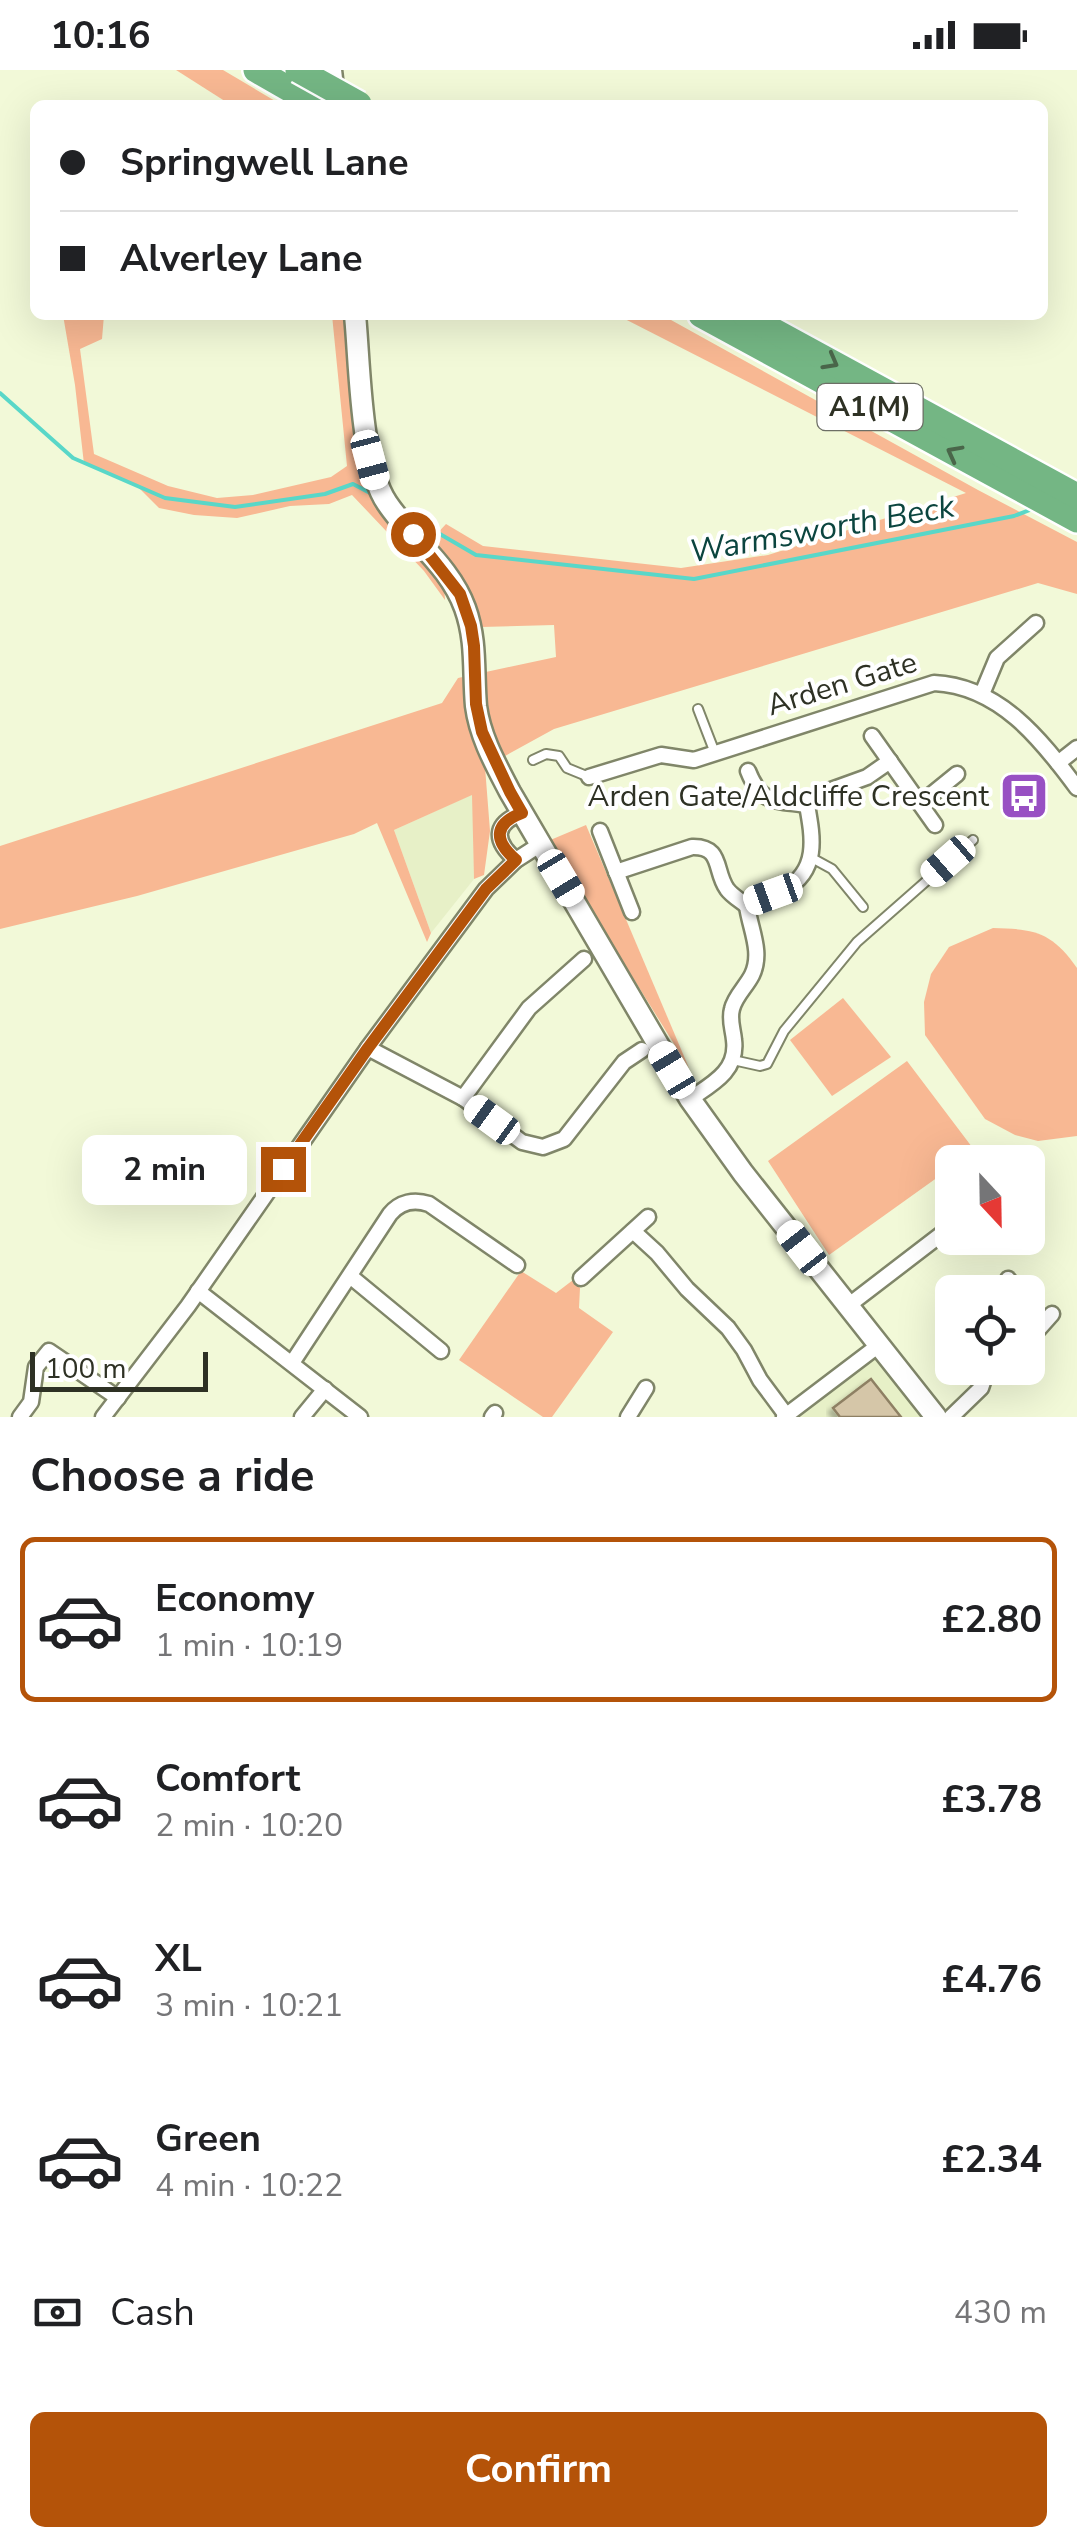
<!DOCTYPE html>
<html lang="en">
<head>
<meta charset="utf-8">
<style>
  :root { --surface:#fff; --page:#f6f6f6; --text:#202124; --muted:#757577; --line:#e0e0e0; --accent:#b45309 }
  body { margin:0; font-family:"Nunito Sans",sans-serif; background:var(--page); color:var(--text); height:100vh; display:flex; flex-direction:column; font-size:38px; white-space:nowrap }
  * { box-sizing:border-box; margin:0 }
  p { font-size:32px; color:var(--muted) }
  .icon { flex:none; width:55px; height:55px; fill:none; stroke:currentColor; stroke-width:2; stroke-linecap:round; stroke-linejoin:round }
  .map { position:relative; height:1347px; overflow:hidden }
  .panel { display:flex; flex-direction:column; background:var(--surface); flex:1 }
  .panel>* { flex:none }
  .top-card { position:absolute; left:30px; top:30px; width:1018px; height:220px; border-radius:15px; box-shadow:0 10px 40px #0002; display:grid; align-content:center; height:220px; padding:0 30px; background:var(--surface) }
  .needle { width:65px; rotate:158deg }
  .buttons { position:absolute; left:935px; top:1075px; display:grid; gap:20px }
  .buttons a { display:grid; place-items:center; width:110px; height:110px; border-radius:15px; background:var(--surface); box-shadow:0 10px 40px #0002; font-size:50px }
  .scale { position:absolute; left:30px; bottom:25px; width:178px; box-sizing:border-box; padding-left:10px; border:5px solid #2e3124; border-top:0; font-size:28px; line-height:35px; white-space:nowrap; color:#2e3124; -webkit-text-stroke:8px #fff; paint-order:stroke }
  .end { position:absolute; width:45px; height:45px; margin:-22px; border:12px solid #b45309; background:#fff; box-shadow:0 0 0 5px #fff }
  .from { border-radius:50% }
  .bubble { position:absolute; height:70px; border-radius:15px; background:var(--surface); box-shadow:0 10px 40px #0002; font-size:32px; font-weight:700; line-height:70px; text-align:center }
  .car { position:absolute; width:30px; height:60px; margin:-30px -15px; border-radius:12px; box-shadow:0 0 8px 2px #0007; background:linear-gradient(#fff 24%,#345 0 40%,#fff 0 76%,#345 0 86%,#fff 0) }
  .top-card b { display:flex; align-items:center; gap:35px; height:95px; font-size:38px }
  .top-card b+b { border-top:2px solid var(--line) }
  .top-card i { width:25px; height:25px; background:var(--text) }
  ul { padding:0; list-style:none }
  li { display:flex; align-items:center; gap:30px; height:165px; margin:0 20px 15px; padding:0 10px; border:5px solid transparent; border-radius:15px }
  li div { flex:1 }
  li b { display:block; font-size:38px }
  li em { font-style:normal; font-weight:700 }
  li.current { border-color:var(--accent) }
  li>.icon { width:90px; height:90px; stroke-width:1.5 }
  h2 { padding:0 30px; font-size:45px; line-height:120px }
  .pay { display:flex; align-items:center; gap:25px; height:110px; padding:0 30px; font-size:38px }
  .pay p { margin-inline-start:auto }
  .action { display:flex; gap:20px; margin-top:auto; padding:20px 30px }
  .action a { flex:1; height:115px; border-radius:15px; background:var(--accent); color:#fff; font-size:40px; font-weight:700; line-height:115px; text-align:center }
  .status { display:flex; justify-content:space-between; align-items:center; height:70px; padding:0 50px; background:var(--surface); direction:ltr }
  .status svg { height:28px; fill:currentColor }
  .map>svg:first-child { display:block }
  .built { fill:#e7f0c7 }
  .green { fill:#f8b893 }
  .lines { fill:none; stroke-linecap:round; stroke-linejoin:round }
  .stream { stroke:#59d7c8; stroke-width:4 }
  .building { fill:#d5c6a8; stroke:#8e8064; stroke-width:2.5; filter:url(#shadow) }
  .lane-casing { stroke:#808669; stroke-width:12 }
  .street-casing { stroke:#808669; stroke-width:19 }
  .secondary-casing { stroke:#808669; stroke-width:25 }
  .highway-casing { stroke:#fff; stroke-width:30 }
  .lane { stroke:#fff; stroke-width:8 }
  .street { stroke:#fff; stroke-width:14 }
  .secondary { stroke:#fff; stroke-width:20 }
  .highway { stroke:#74b684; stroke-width:25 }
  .highway-bridge-casing { stroke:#fff; stroke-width:30; stroke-linecap:butt }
  .highway-bridge { stroke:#74b684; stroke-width:25 }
  .oneway { stroke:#4a664a }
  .route { stroke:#b45309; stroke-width:12 }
  .labels { text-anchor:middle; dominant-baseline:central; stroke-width:8; stroke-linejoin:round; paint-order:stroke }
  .shield { fill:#fff; stroke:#6d6f66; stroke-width:2.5 }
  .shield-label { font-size:28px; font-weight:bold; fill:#2e3124 }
  .street-label { font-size:30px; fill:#2e3124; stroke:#fff }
  .poi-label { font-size:30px; fill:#2e3124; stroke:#fff; text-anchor:end }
  .water-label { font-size:32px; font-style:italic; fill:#0b453f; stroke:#fff }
</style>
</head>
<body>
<div class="status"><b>10:16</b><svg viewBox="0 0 49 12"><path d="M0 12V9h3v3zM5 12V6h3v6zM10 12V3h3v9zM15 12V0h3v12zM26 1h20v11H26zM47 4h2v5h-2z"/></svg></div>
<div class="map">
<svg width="1077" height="1347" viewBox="0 0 1077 1347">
  <defs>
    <filter id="shadow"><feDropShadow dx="-4.5" dy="4.5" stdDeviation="2.5" flood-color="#0004"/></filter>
  </defs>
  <rect width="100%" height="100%" fill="#f2f9d8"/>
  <g class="built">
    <path d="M473,724L474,809L431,863L394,760Z"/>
    <path d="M871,1274L930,1347H778Z"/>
  </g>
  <g class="green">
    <path d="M176,0H223L282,35H231Z"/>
    <path d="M63,245H104L102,269L80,279L94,384L168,416L217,428L253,425L331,407L347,396L332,245H345L365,413L444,516L445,530L424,501L352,425L329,434L290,436L237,448L194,445L159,438L136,415L84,394L75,315Z"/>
    <path d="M617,245H662L978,420L1077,472V524L1038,513L554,659L485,697L490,761L484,805L474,809L472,725L394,760L431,863L427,872L377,753L354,764L137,826L0,859V776L442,633L458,608L556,587L554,555L481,557L459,509L432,469L446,454L483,476L681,498L768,485L966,423Z"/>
    <path d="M586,755L689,998L548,771Z"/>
    <path d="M993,858C1035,859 1052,862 1077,898V1066L1038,1071L1015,1065L985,1049L925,965L924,932L931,904L949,877Z"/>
    <path d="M843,928L891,987L832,1026L790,970Z"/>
    <path d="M907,991L975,1081L959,1092H952V1097L829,1185L768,1091Z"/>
    <path d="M521,1201L556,1223L573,1210L580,1218L579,1238L613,1262L552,1347H543L459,1290Z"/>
  </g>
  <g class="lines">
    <g class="stream">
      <path d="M0,323L73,388L165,428L235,437L325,424L353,414L372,424"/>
      <path d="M409,446L476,485L694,509L1014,446L1035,438"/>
    </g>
  </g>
  <path class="building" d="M871,1309L901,1347H840L833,1338Z"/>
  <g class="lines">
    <g class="lane-casing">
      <g id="lane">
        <path d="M698,639L715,683"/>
        <path d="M533,690L546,684L559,686L567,698L589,707"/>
        <path d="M810,787L832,799L863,837"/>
        <path d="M733,990L760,996L767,994L784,961L857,872L973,770"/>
      </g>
    </g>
    <g class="street-casing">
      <g id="street">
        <path d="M982,624L997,588L1036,553"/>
        <path d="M872,666L935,755"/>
        <path d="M1058,693L1077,678"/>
        <path d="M748,701C761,734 774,730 807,735L831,720L867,707L890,691"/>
        <path d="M589,707L661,685L694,690L934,613C999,616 1041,669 1077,718"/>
        <path d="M920,734L957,704"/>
        <path d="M600,761L632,842"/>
        <path d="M516,790C494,771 493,754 522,743"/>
        <path d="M616,802L692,777C723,776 714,801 727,819C731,825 741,831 747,836"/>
        <path d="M368,978L463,1028L522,1072L543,1077L564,1069L624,992L642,980"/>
        <path d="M463,1028L529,938L584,889"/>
        <path d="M690,1029C712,1014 738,1001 734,970C733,959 729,950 732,939C735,926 746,917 752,905C763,882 750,859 747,836C758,829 772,826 784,820C819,801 813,768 807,735"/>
        <path d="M633,1161L657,1183L687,1219L728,1258L744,1280L760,1310L786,1345"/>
        <path d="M350,1206L441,1281"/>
        <path d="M581,1208L648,1147"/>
        <path d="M1008,1209L1018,1222"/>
        <path d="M198,1221L360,1347"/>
        <path d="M849,1235L952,1156"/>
        <path d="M1028,1235L1042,1254"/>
        <path d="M1028,1271L1052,1244"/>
        <path d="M292,1293L390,1144C400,1132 414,1129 429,1134L517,1195"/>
        <path d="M20,1347L31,1332L36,1297L49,1281L118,1328"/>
        <path d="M103,1347L188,1236L368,978L486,819L516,790L541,774"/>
        <path d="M302,1347L325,1319"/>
        <path d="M492,1347L495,1343"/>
        <path d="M628,1347L646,1318"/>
        <path d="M784,1347L879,1275"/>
        <path d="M951,1347L981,1318L985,1306L997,1298"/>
      </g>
    </g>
    <g class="secondary-casing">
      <g id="secondary">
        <path d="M331,0L335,35"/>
        <path d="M355,245C360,295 360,393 387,433C411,469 450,496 465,538C477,571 473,602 476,636C480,667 496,695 510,722L690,1029L743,1103L936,1347"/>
      </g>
    </g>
    <g class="highway-casing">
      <g id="highway">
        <path d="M256,0L317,35"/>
        <path d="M701,245L1077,450"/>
        <path d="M745,245L1077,426"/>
      </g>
    </g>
    <use href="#lane" class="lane"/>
    <use href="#street" class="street"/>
    <use href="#secondary" class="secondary"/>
    <use href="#highway" class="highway"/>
    <g class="highway-bridge-casing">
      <path id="highway-bridge" d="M298,0L359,34"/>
    </g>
    <use href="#highway-bridge" class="highway-bridge"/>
  </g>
  <defs><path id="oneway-chevron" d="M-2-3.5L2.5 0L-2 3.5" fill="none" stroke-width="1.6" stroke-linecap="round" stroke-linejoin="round" transform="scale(2.5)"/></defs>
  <g class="oneway">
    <use href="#oneway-chevron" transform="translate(831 292) rotate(29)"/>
    <use href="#oneway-chevron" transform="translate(954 383) rotate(-152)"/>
  </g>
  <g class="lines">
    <path class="route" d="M283,1099L368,978L486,819L516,790C494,771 493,754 522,743L510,722L482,662L476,634L474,576L471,556L460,524L413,464"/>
  </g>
  <defs>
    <g id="bus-square" transform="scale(2.5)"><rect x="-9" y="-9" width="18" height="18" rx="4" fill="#9850c3" stroke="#fff"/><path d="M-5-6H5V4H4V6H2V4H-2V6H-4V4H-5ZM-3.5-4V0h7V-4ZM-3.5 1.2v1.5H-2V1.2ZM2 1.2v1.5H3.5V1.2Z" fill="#fff"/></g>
  </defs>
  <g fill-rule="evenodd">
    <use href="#bus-square" x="1024" y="726"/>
  </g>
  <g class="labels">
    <rect class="shield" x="817.5" y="314" width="105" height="46" rx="8"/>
    <g class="shield-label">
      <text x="870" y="337">A1(M)</text>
    </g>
    <g class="street-label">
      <text transform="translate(842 614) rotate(-17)">Arden Gate</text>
    </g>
    <g class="poi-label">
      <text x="989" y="726">Arden Gate/Aldcliffe Crescent</text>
    </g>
    <g class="water-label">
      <text transform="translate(822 459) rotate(-10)">Warmsworth Beck</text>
    </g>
  </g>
</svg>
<div class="buttons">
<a><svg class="needle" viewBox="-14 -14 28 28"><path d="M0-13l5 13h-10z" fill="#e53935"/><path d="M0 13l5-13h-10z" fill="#757577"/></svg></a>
<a><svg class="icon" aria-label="locate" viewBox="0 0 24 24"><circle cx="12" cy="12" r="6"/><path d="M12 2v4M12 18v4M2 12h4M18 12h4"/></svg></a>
</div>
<div class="scale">100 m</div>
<i class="end from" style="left:413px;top:464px"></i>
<i class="end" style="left:283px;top:1099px"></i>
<div class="bubble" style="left:82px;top:1065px;width:165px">2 min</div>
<i class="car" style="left:370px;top:390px;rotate:165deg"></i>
<i class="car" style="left:948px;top:791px;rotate:229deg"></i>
<i class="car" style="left:561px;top:808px;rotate:149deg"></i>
<i class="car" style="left:773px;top:824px;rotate:250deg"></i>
<i class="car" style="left:672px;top:1000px;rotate:329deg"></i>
<i class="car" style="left:492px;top:1050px;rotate:306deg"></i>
<i class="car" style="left:802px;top:1178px;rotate:322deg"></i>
<div class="top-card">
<b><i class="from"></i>Springwell Lane</b>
<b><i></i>Alverley Lane</b>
</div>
</div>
<section class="panel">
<h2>Choose a ride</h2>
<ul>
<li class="current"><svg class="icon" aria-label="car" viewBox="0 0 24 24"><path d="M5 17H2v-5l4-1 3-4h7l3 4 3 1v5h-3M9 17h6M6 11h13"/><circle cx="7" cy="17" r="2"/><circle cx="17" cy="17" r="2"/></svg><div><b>Economy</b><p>1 min · 10:19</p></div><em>£2.80</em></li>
<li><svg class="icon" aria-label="car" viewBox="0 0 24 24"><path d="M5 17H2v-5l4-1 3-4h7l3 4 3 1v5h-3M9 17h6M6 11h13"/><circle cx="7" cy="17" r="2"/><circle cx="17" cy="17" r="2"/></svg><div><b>Comfort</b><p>2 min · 10:20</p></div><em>£3.78</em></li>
<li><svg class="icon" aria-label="car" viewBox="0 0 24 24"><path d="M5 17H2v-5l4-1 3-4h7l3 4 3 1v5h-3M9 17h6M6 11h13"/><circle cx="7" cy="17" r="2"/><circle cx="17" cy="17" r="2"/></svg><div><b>XL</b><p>3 min · 10:21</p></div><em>£4.76</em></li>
<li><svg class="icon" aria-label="car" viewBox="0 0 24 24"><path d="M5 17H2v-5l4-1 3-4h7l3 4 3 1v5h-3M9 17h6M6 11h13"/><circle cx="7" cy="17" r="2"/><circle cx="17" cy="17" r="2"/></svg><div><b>Green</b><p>4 min · 10:22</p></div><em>£2.34</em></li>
</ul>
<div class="pay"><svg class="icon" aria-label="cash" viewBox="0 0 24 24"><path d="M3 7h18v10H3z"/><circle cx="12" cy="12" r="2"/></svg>Cash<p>430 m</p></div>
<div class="action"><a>Confirm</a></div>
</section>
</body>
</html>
